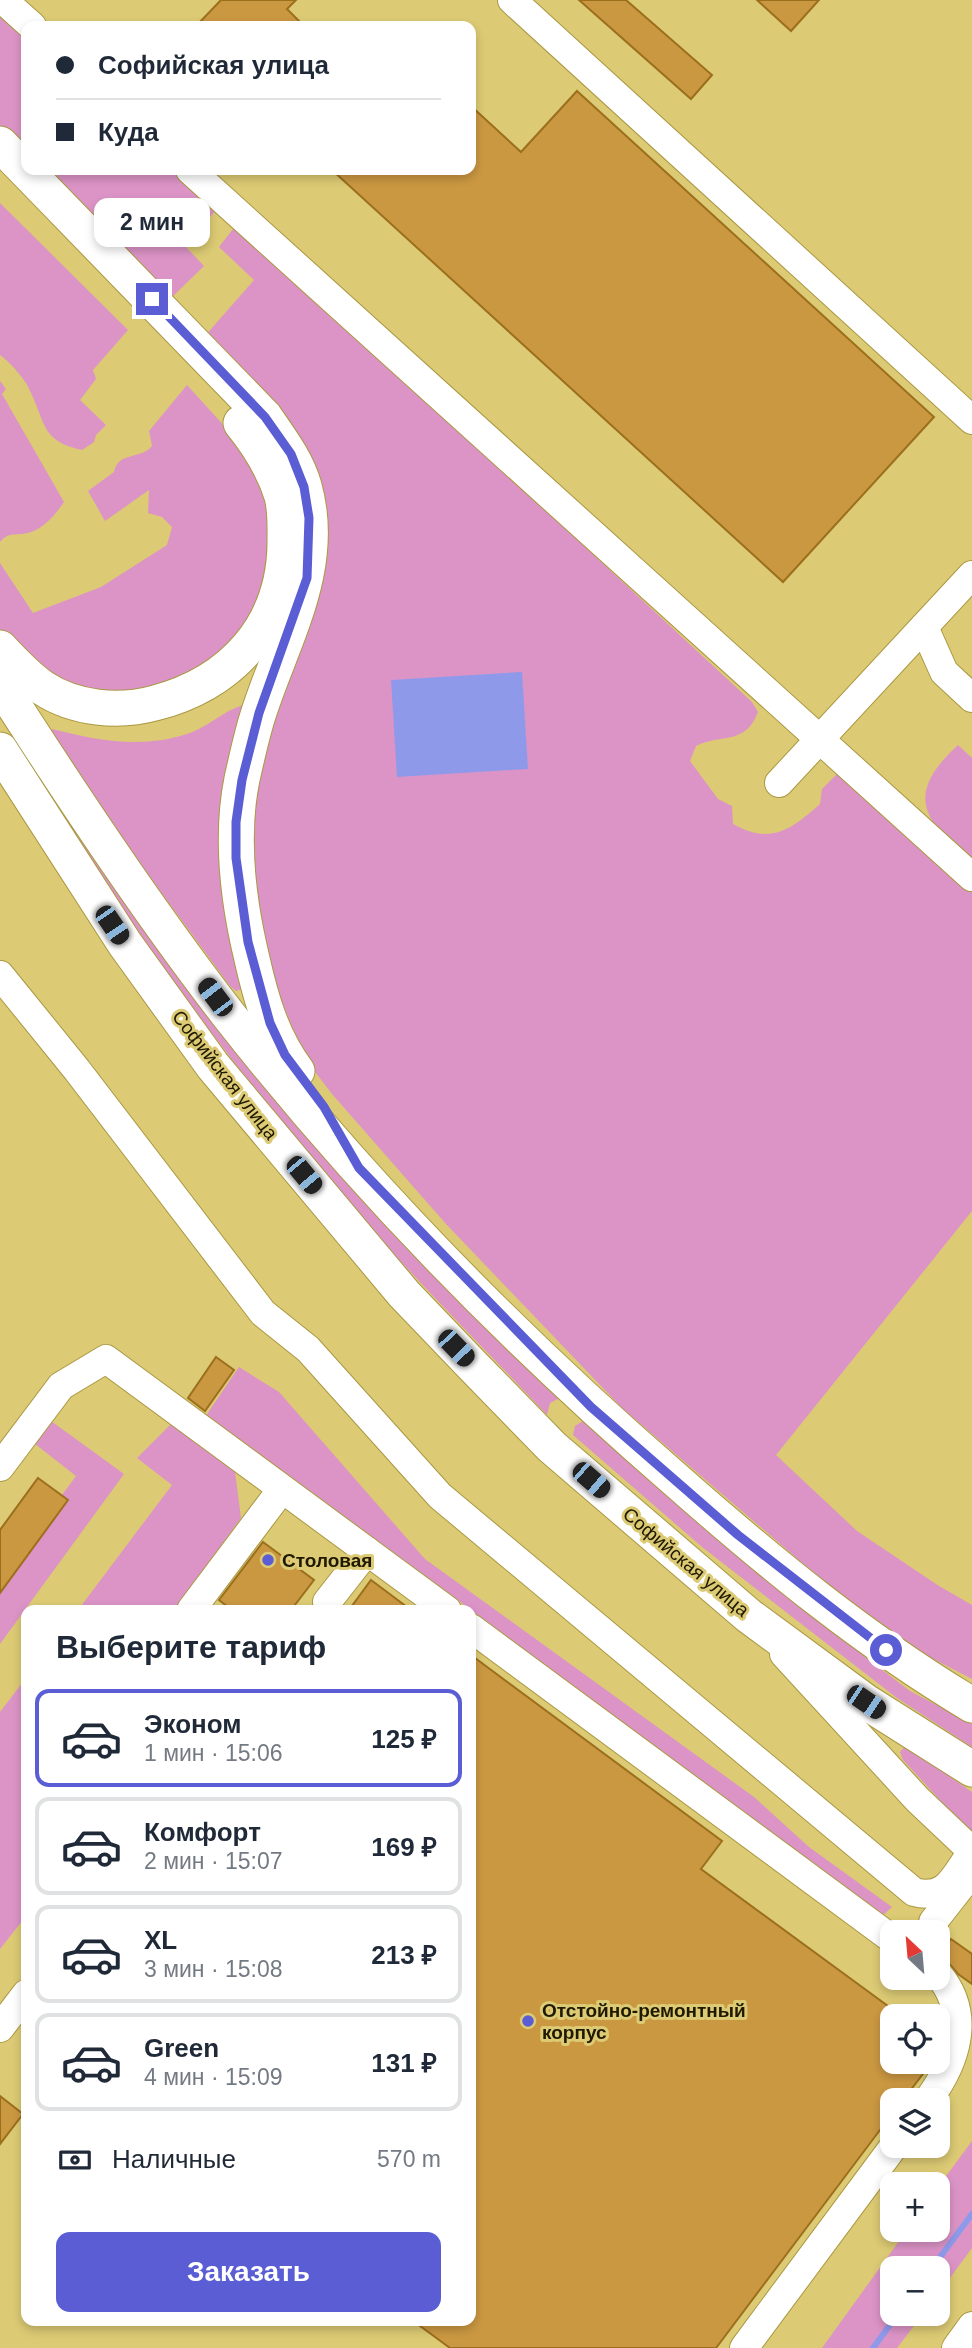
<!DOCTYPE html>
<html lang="ru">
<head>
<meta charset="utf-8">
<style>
  :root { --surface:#fff; --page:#f2f2f3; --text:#1f2937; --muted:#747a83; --line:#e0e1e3; --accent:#5a5dd4 }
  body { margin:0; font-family:Arial,sans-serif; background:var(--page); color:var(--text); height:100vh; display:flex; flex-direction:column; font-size:26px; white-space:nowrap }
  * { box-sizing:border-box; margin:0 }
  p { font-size:23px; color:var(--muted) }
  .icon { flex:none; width:38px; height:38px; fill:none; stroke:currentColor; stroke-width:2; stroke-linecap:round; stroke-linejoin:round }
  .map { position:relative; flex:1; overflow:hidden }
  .sheet { position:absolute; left:21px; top:1605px; width:455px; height:721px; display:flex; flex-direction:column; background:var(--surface); border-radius:14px; box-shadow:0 4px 10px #0003 }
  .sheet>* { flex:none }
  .top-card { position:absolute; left:21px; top:21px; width:455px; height:154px; border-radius:14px; box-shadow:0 4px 10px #0003; display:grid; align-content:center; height:154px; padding:0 35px; background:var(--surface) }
  .needle { width:46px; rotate:334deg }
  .buttons { position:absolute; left:880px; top:1920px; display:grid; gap:14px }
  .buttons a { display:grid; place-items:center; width:70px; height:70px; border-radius:14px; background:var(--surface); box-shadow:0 4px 10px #0003; font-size:35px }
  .end { position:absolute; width:32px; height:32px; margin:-16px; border:9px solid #5a5dd4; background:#fff; box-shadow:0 0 0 4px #fff }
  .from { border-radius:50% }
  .bubble { position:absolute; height:49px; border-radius:14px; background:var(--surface); box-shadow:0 4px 10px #0003; font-size:23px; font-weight:600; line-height:49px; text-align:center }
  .car { position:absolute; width:21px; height:42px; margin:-21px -10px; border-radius:9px; box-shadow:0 0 5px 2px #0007; background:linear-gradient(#222 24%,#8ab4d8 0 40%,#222 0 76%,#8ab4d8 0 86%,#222 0) }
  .top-card b { display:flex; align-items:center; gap:24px; height:66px; font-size:26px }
  .top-card b+b { border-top:2px solid var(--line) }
  .top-card i { width:18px; height:18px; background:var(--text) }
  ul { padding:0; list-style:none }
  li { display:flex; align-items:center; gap:21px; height:98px; margin:0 14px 10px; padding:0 21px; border:4px solid var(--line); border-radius:14px }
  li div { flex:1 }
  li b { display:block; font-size:26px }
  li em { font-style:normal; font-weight:600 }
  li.on { border-color:var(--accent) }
  li>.icon { width:63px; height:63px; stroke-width:1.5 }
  h2 { padding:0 35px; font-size:32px; line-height:84px }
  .pay { display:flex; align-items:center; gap:18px; height:77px; padding:0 35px; font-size:26px }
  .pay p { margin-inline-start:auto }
  .cta { display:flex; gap:14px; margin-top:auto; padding:14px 35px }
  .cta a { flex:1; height:80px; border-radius:14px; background:var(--accent); color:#fff; font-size:28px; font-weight:600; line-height:80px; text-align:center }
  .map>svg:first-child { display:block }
  .green { fill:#dc94c7 }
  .water { fill:#8f99ea }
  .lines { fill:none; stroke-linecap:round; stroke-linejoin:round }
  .stream { stroke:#8f99ea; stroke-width:6 }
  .building { fill:#cb9842; stroke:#9c6f1d; stroke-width:2 }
  .minor-casing { stroke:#aa9842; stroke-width:30 }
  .major-casing { stroke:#aa9842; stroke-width:37 }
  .minor { stroke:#fff; stroke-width:28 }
  .major { stroke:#fff; stroke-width:35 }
  .route { stroke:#5a5dd4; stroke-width:9 }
  .poi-dot { fill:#5a5dd4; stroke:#dcca74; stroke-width:2.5 }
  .labels { text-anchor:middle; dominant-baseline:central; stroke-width:6; stroke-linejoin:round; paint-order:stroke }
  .street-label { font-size:19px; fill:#1f1900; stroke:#dcca74 }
  .poi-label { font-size:19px; font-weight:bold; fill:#1f1900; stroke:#dcca74; text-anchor:start }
</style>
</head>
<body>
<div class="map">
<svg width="972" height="2348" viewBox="0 0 972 2348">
  <rect width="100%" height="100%" fill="#dcca74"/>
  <g class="green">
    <path d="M0,10L26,34V156L0,130Z"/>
    <path d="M39,170H171L216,210L185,246L204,266L169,300Z"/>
    <path d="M0,203L128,330L93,370L96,379L80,400L106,425L96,435L94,442L82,450C42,441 46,425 31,393C26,380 11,363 0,355Z"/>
    <path d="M237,224L752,702L758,712C745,746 722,733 696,746L690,761L718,799L732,806L733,824C770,845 791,830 820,804L822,789L840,771L972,891V1211L776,1455L857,1531L939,1586L972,1605V1679L920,1652L836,1592L622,1408L446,1224L332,1094L306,1060L269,971L255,926L253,783L316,588L204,337L254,280L219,247Z"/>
    <path d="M0,381L6,389L2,394L64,502C56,514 45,527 31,532C18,537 10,530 0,542Z"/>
    <path d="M187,385L247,451L273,511L271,576L250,624L202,671L140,694L84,690L60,681L12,648L0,631V563L33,613L101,587L167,545L172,527L162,517L148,513L149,490L105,521L88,491L114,472C118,451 141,460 152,446L149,431Z"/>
    <path d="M243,705L248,710L243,989L236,991L230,986L46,736L52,729C99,741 143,749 190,733C209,726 223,711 243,705Z"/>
    <path d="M958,745L972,758V863C924,820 903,796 958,745Z"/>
    <path d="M37,764L560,1398L550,1403L547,1415C466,1329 380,1245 306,1153C206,1032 116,902 30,769Z"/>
    <path d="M239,1367L279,1392L425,1559L754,1797L809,1847L892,1907L882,1916L416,1569L205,1417Z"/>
    <path d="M51,1421L124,1474L0,1644V1593L68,1500L62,1495L76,1476L35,1444Z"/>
    <path d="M583,1421L865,1657L910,1691L972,1724V1747L897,1698L702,1547L573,1435L575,1426Z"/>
    <path d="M173,1422L234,1464L241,1518L174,1610H78L172,1485L137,1458Z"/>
    <path d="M26,1678V1916L0,1949V1712Z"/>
    <path d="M905,1746L972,1792V1835L903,1760L900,1752Z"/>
    <path d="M972,2141V2248L938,2294V2268H892V2314H923L897,2348H822L907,2230H938V2187Z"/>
  </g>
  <path class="water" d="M522,672L528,769L397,777L391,680Z"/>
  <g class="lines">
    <g class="stream">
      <path d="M932,2268L972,2214"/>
      <path d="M873,2348L898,2314"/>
    </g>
  </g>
  <g class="building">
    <path d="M221,0H296L287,9L304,26H196Z"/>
    <path d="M579,0H626L712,75L691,99Z"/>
    <path d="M757,0H819L791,31Z"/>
    <path d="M577,91L934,417L783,582L332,170H471V106L521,152Z"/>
    <path d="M216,1357L234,1370L205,1411L188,1398Z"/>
    <path d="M38,1478L68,1500L0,1593V1530Z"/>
    <path d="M263,1542L314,1580L291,1610H232L219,1600Z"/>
    <path d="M371,1580L411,1610H349Z"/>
    <path d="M471,1655L722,1841L701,1869L892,2009V2062H932L903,2100H892V2114L716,2348H450L412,2320H471Z"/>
    <path d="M951,1939L972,1954V1984L958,1974L946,1960L948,1956L941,1951Z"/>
    <path d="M0,2096L23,2114L0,2144Z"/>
  </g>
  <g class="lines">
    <g class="minor-casing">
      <g id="minor">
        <path d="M3,0L32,26"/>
        <path d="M512,0L972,420"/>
        <path d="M190,170L972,877"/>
        <path d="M924,627L944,672L972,698"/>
        <path d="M779,783L972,575"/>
        <path d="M0,975L77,1070L263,1313L308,1349L440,1496L914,1892C947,1901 954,1876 972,1852"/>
        <path d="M0,1467L61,1386L106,1359L447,1610"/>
        <path d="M327,1602L367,1551"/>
        <path d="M191,1610L282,1489"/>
        <path d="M471,1628L892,1939"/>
        <path d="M784,1654L917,1799L972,1851"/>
        <path d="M933,1932V1922L962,1885"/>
        <path d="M0,2028L26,1994"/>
        <path d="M928,2100C957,2061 972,2014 938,1974"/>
        <path d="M744,2348L894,2146"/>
        <path d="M956,2348L972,2326"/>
      </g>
    </g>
    <g class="major-casing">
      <g id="major">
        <path d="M0,144L265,417C280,439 297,461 304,486C327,567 283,638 259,712C252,733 247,757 242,779C230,838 238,901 252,959C261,999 272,1038 297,1071"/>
        <path d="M0,648C13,662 27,677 43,688C75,709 119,713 155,703C232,683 284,626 285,544C285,528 286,512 282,496C274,470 258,444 241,423"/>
        <path d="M0,684C72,796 146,908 227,1013C360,1183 514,1340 677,1481C770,1563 865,1641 972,1705"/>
        <path d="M0,750L125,944L213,1066L404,1294L473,1366L552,1447L749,1616L866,1702L972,1769"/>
      </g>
    </g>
    <use href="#minor" class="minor"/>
    <use href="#major" class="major"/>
  </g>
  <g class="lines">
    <path class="route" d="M152,299L265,417L291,454L304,487L309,518L307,578L259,713L242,780L236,822V858L248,942L270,1023L285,1055L324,1107L359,1168L591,1407L738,1535L886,1650"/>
  </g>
  <g class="poi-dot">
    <circle cx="268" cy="1560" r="7"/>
    <circle cx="528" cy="2021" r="7"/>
  </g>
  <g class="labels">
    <g class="street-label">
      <text transform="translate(225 1075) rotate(52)">Софийская улица</text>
      <text transform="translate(686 1562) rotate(40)">Софийская улица</text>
    </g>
    <g class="poi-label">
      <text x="282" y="1560">Столовая</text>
      <text x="542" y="2010">Отстойно-ремонтный<tspan x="542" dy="22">корпус</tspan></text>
    </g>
  </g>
</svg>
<div class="buttons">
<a><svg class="needle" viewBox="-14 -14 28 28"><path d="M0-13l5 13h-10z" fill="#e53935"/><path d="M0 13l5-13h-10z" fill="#747a83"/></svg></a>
<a><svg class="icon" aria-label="locate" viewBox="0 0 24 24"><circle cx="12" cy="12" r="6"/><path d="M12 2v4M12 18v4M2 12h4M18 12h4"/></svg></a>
<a><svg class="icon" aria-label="layers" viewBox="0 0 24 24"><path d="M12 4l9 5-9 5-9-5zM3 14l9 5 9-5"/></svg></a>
<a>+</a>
<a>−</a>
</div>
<i class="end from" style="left:886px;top:1650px"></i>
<i class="end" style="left:152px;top:299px"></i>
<div class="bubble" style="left:94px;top:198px;width:116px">2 мин</div>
<i class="car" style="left:112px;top:925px;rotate:146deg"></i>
<i class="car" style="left:215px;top:997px;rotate:323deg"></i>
<i class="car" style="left:304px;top:1175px;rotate:140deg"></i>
<i class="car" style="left:456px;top:1348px;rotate:136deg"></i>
<i class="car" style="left:591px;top:1480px;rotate:131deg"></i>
<i class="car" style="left:866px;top:1702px;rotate:124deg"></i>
<div class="top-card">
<b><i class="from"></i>Софийская улица</b>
<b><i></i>Куда</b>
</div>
<section class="sheet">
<h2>Выберите тариф</h2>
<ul>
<li class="on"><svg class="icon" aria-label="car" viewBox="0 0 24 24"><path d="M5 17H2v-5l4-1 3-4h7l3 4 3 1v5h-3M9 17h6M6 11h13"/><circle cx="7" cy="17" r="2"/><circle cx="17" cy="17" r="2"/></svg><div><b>Эконом</b><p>1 мин · 15:06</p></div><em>125 ₽</em></li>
<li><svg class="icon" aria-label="car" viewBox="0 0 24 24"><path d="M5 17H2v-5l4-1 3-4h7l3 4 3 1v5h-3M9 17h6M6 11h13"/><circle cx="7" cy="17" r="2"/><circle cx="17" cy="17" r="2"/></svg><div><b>Комфорт</b><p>2 мин · 15:07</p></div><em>169 ₽</em></li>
<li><svg class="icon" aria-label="car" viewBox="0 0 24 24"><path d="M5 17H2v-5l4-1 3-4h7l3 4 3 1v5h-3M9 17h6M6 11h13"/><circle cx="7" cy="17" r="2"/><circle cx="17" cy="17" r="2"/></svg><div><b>XL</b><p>3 мин · 15:08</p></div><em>213 ₽</em></li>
<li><svg class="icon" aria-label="car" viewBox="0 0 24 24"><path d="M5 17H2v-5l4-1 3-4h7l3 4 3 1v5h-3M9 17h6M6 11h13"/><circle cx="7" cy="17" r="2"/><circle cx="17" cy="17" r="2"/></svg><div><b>Green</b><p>4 мин · 15:09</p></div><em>131 ₽</em></li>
</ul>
<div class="pay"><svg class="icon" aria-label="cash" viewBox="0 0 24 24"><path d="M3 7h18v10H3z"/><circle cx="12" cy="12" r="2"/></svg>Наличные<p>570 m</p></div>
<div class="cta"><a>Заказать</a></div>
</section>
</div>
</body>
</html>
